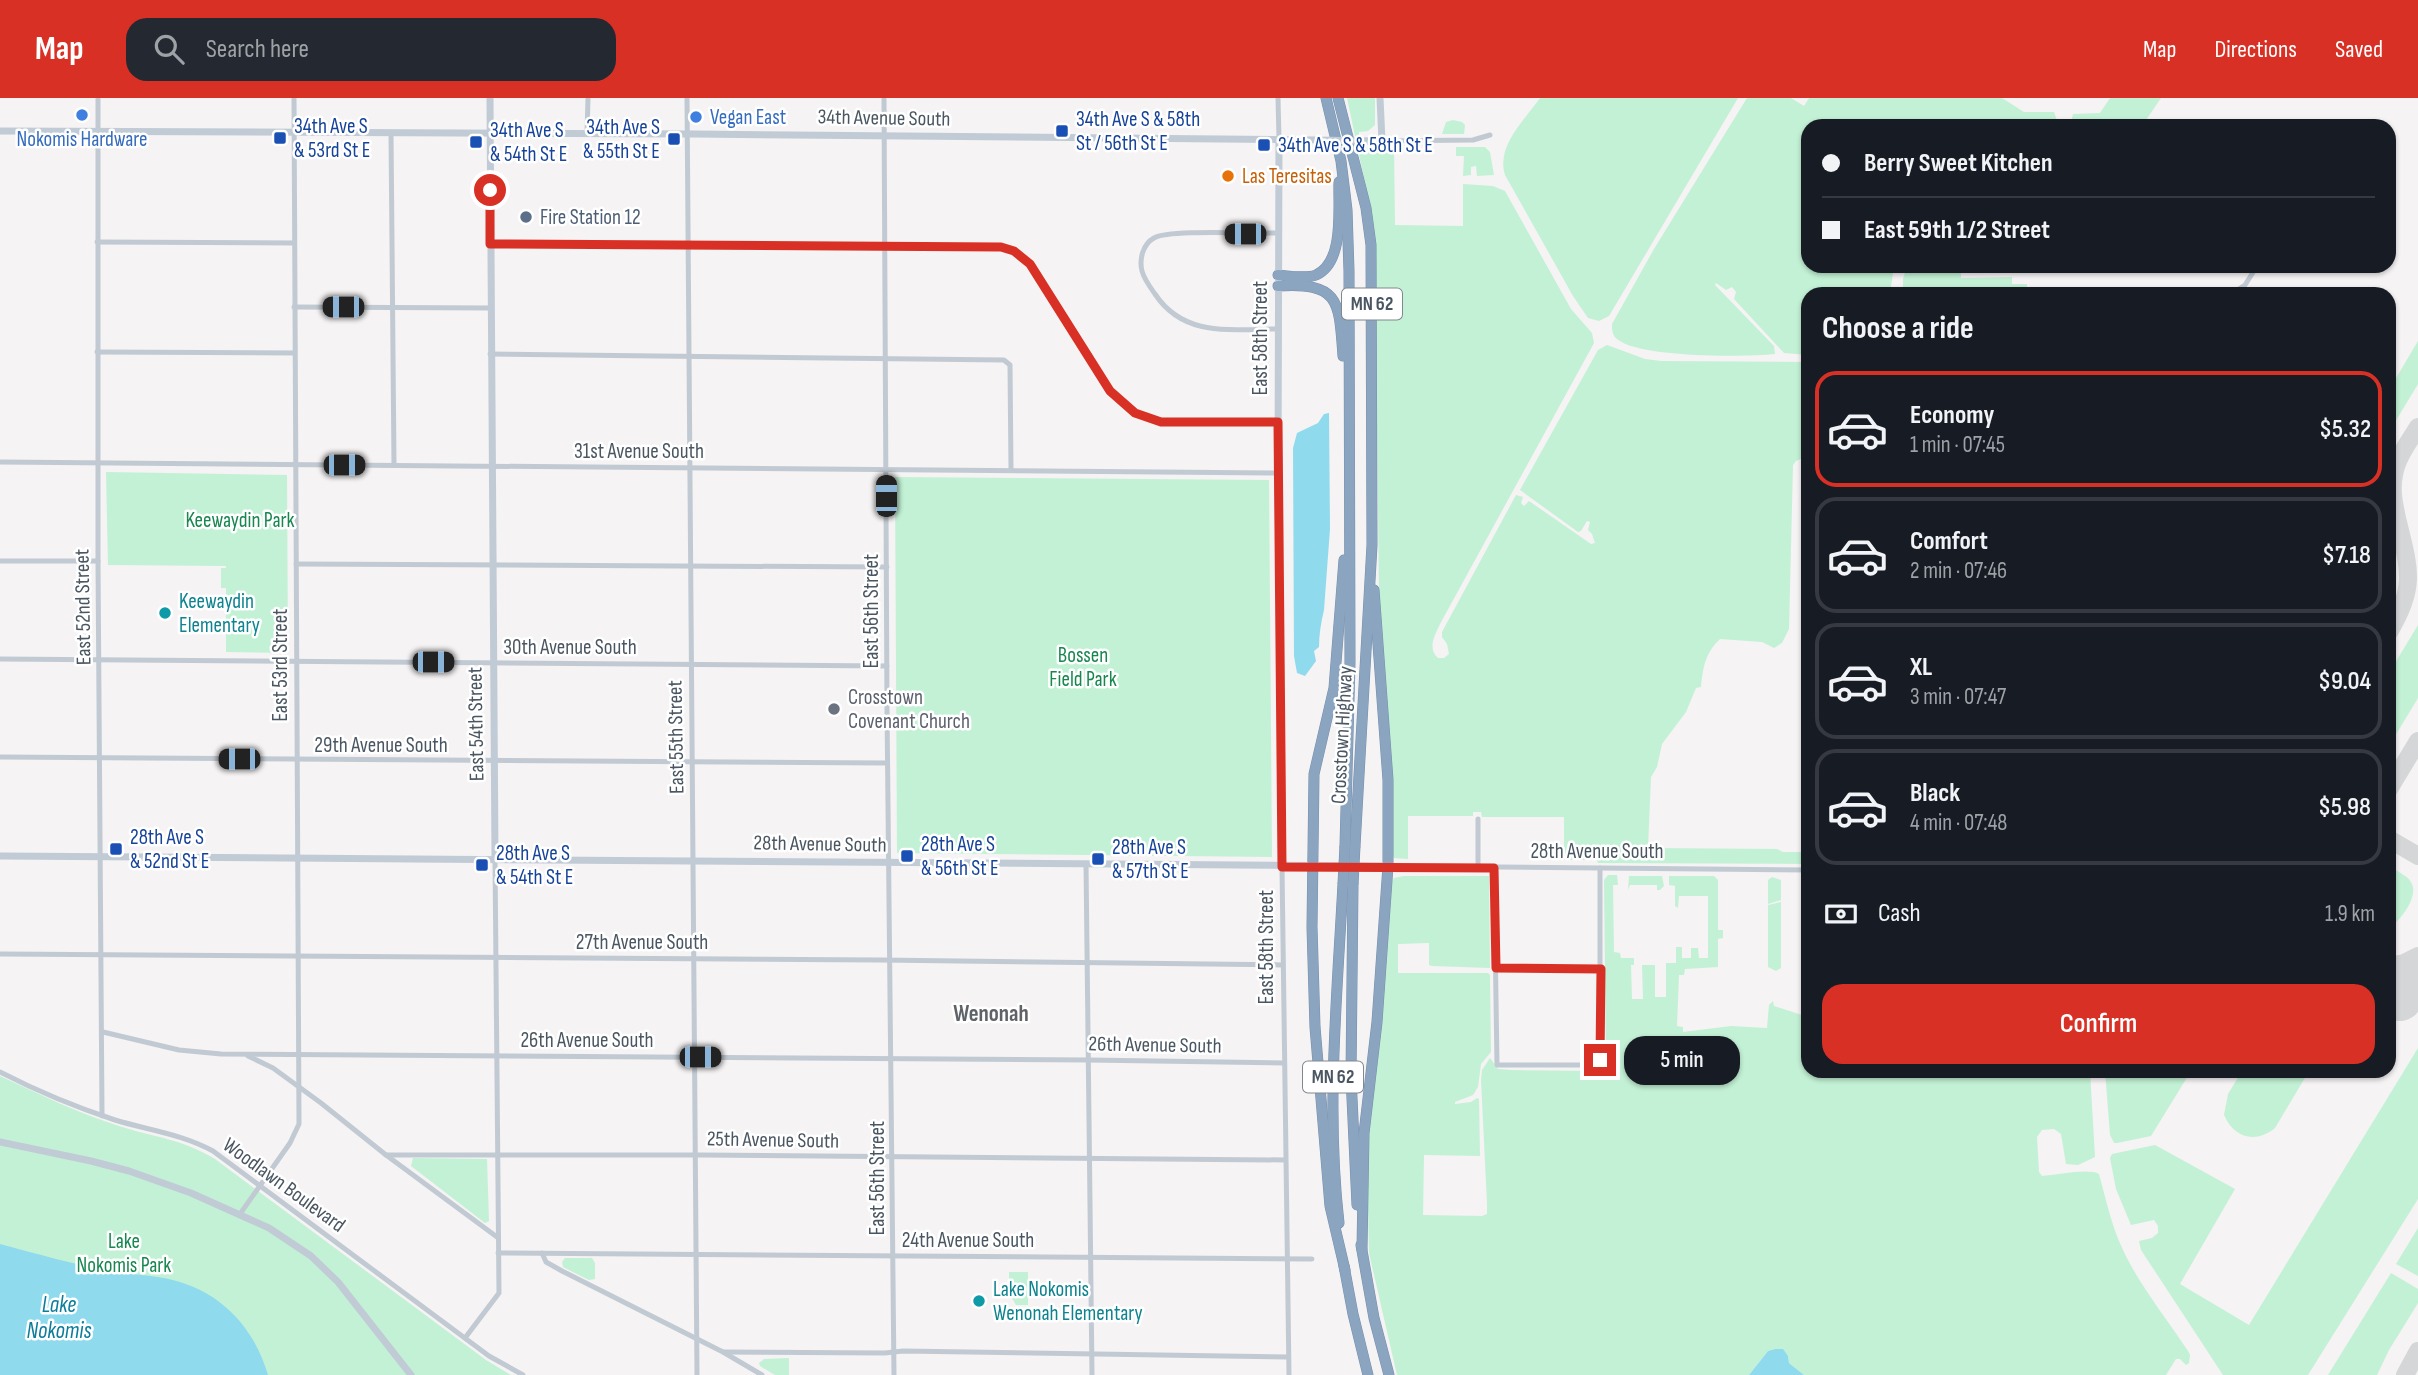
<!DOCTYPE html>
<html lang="en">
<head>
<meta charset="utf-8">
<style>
  :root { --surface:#171b24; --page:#242831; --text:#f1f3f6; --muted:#9ea1a6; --line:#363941; --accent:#d93025 }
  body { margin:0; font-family:"Sofia Sans Condensed",sans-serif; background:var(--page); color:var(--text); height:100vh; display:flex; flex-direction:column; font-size:26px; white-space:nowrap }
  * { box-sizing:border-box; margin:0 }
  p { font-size:23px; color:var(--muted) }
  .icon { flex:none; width:38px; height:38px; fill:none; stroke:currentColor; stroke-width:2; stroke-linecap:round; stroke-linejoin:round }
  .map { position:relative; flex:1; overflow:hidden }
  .details { position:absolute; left:1801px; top:189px; width:595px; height:791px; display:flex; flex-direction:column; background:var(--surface); border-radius:21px; box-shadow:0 2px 5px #0004 }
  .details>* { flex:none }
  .banner { position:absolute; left:1801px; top:21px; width:595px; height:154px; border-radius:21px; box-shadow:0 2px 5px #0004; display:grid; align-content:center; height:154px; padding:0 21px; background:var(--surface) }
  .end { position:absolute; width:32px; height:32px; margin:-16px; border:9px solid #d93025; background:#fff; box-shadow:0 0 0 4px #fff }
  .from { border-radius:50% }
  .bubble { position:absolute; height:49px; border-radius:21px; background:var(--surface); box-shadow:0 2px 5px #0004; font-size:23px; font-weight:600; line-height:49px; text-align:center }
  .car { position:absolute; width:21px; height:42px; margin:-21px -10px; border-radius:9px; box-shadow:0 0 5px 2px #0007; background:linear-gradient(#222 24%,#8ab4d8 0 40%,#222 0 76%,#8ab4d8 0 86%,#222 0) }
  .banner b { display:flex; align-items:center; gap:24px; height:66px; font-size:26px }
  .banner b+b { border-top:2px solid var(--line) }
  .banner i { width:18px; height:18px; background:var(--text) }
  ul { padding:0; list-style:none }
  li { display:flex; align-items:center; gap:21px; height:116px; margin:0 14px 10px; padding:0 7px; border:4px solid var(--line); border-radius:21px }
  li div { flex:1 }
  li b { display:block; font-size:26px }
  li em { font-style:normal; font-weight:600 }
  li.selected { border-color:var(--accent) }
  li>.icon { width:63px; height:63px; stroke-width:1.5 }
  h2 { padding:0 21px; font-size:32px; line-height:84px }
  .pay { display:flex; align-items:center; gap:18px; height:77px; padding:0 21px; font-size:26px }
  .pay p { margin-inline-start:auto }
  .primary-button { display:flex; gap:14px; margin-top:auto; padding:14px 21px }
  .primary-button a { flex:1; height:80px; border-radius:21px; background:var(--accent); color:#fff; font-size:28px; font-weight:600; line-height:80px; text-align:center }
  header { display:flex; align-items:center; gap:42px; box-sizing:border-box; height:98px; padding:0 35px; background:var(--accent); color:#fff }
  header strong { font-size:33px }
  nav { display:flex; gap:38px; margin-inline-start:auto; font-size:24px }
  .search { width:490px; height:63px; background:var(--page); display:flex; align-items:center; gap:18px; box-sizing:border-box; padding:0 24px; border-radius:21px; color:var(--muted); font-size:26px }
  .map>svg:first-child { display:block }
  .green { fill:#c3f1d5 }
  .water { fill:#90daee }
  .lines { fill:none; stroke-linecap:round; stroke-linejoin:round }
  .taxiway { stroke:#d5d6d8; stroke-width:18 }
  .runway { stroke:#d5d6d8; stroke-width:44 }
  .highway-casing { stroke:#7690ad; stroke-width:11 }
  .street { stroke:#c1cad2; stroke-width:5 }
  .secondary { stroke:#c1cbd6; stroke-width:7 }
  .highway { stroke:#8ba5c1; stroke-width:10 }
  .highway-bridge-casing { stroke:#7690ad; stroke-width:11; stroke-linecap:butt }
  .secondary-bridge { stroke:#c1cbd6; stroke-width:7 }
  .highway-bridge { stroke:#8ba5c1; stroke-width:10 }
  .route { stroke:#d93025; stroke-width:9 }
  .shop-dot { fill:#3f7fe0; stroke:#fff; stroke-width:2.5 }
  .transit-dot { fill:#1a4fb4; stroke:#fff; stroke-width:2.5 }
  .food-dot { fill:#e8710a; stroke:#fff; stroke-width:2.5 }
  .service-dot { fill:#5c6f8a; stroke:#fff; stroke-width:2.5 }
  .culture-dot { fill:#0f9aa8; stroke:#fff; stroke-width:2.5 }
  .worship-dot { fill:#6b7280; stroke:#fff; stroke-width:2.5 }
  .labels { text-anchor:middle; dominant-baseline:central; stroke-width:5; stroke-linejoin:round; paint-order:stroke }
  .shield { fill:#fff; stroke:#808990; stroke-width:2 }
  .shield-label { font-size:19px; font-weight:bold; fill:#4a5661 }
  .shop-label { font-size:21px; fill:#366cbe; stroke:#fff; text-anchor:start }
  .street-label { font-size:21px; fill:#4a5661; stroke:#fff }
  .transit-label { font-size:21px; fill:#164399; stroke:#fff; text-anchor:start }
  .food-label { font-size:21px; fill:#c56008; stroke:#fff; text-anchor:start }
  .service-label { font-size:21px; fill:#4e5e75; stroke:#fff; text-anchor:start }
  .park-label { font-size:21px; fill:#17864f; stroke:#fff }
  .culture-label { font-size:21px; fill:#0d838f; stroke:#fff; text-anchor:start }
  .worship-label { font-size:21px; fill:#5b616d; stroke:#fff; text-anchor:start }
  .neighbourhood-label { font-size:23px; font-weight:bold; fill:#5f6368; stroke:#fff }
  .water-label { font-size:23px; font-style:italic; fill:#0c7c9b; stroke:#fff }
</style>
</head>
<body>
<header>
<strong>Map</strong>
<div class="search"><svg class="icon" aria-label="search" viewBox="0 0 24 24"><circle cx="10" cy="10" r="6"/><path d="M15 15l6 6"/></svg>Search here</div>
<nav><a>Map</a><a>Directions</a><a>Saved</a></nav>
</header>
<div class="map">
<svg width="2418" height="1277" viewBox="0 0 2418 1277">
  <rect width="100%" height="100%" fill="#f5f3f3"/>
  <g class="green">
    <path d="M1347,0H1375V27L1368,33L1359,34L1360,50L1394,49L1395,127L1463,128V86L1493,88L1505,93L1571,211L1592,235L1594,245L1440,526C1435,537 1427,550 1438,560H1444L1449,556L1447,546L1442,539V534L1516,397L1523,399L1521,405L1524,408L1529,403L1591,446L1595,445L1592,436L1588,432L1590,424L1587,423L1581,433L1578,434L1520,392L1598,252L1607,247L1645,261L1661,263L1808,264V358L1796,363L1793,367L1789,531L1782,545L1774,550L1762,544L1720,541C1705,555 1703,570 1701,589L1696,590L1686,614L1662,646L1657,669L1651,679L1648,750L1777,751L1783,754H1808V766L1598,765L1597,762H1564V719H1482L1481,714H1473V718H1408V761L1394,760L1392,757L1379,497L1375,164L1366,90Z"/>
    <path d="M1540,0H1738L1609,218L1599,223L1588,220L1573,198L1505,77C1496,48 1524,23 1540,0Z"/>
    <path d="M1747,0H1791L1804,8L1809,0H2002L2024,14H2054L2059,28H1808V168H1894L1890,196H1808V257L1784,255L1734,201L1736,194L1732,189L1726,192L1716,185L1715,187L1774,248L1775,256C1745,259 1639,260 1617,241C1612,237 1612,232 1612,226L1654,151Z"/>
    <path d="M2110,0H2161L2142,28H2070L2073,16L2100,15Z"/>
    <path d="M1453,22L1462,24L1465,27L1464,36H1442L1446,24Z"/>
    <path d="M1456,49H1485L1490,54L1494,77L1477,78L1476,68L1471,69V77L1463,78L1464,58H1456Z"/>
    <path d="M1907,168C1926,168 1942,171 1961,172V180L2012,179V186H2027V196H1986L1942,189L1941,196H1903V181Z"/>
    <path d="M2418,243V286L2389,334V292Z"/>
    <path d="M106,374L287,377L288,555L226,554V490H221V470H226V468L108,467Z"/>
    <path d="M895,379L1269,382L1272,759L897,755Z"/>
    <path d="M2418,527V600L2389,648V575Z"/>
    <path d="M2389,768C2396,773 2409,778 2412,786C2418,800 2400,823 2389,830Z"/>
    <path d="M1617,777L1618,787H1613L1614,854L1620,855L1621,860H1634V867H1631L1632,901H1643L1642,867H1655V899H1666V865H1676V849H1682V860H1691V850H1698L1699,860H1708V798H1679L1678,810L1675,808V788L1669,787V778H1714L1718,782V832H1723V840L1718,841V869L1685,871L1684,877H1679L1677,928L1683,929V934L1731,928L1767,930L1769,907L1773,903L1774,908L1808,919V973H2090L2095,1059L2078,1067L2066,1066L2061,1036L2054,1031L2042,1032L2037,1039L2039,1074L2042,1078C2057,1077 2089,1070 2099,1076C2105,1098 2110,1121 2119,1143C2135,1182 2165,1218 2188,1253L2190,1257L2189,1265L2186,1267L2180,1261H2176L2166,1277H1804L1789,1265L1788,1258L1775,1251L1768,1253L1749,1277H1397L1369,1155L1367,1073L1368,1024L1391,785L1394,780L1404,778H1489L1490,870L1432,868L1429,867V845L1398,846V875H1488L1490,877L1491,954L1481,966L1478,989L1473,997L1455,1004V1006L1471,1004L1477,1000L1479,1001L1480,1058L1424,1057L1423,1117L1482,1118L1487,1116V1105L1481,982L1482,972L1490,960L1498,971L1511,972L1594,973L1604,968L1606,960L1604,782L1608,777Z"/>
    <path d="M1629,778H1662L1664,788L1660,792H1657V787H1630L1628,792Z"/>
    <path d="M1772,779L1781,782V802L1768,806V782Z"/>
    <path d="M1781,804V870L1776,873L1768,869V807Z"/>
    <path d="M2418,950V1101L2308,1277H2223L2141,1152L2139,1143L2152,1140L2158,1135V1128L2154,1122L2131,1127L2116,1091L2110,1060L2112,1056L2155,1047L2235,1091L2180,1186L2249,1227Z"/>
    <path d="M2105,973H2191L2151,1038L2117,1045H2114L2110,1037Z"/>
    <path d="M2242,973H2309L2275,1030C2255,1046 2234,1040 2224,1017L2228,996Z"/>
    <path d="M0,978C39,996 78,1015 119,1028C156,1040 180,1040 215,1061L486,1262L511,1277H0Z"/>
    <path d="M413,1060L487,1061L489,1123L485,1125L411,1068Z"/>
    <path d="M2418,1130V1178L2396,1166Z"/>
    <path d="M565,1160H592L595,1165V1181L589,1182L563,1169L562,1164Z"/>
    <path d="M1009,1174H1028V1207H1016L1009,1195Z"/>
    <path d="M2391,1175L2418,1191V1205L2389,1252L2377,1277H2328Z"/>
    <path d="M789,1260V1277H775L760,1268L759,1265L764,1261Z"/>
  </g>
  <g class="water">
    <path d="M1329,315L1330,431L1324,512C1321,524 1319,537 1319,549L1314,553L1316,563L1305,578L1297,575L1294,558L1293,350L1297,335L1318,325L1324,316Z"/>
    <path d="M0,1146C37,1156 73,1166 110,1173C128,1176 146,1177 164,1180C217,1190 253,1226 268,1277H0Z"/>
    <path d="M1775,1251H1783L1788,1258L1789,1265L1804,1277H1749L1768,1253Z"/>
  </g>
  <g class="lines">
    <g class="taxiway">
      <path d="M2389,534C2417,488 2409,470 2397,420C2394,406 2391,392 2394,377C2397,359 2409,344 2418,329"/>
      <path d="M2389,691L2418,643"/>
      <path d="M2389,741L2418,758"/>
      <path d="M2389,868L2404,865L2418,858"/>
      <path d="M2389,880L2418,898"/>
      <path d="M2405,1277L2418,1253"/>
    </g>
    <path class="runway" d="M2400,901L2418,873"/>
    <g class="highway-casing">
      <g id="highway">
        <path d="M1326,0L1341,63L1347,112L1349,173L1350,564L1345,748"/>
        <path d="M1338,0L1366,110L1371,147L1372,447L1355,748"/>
        <path d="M1278,177C1289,178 1306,181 1316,177C1345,164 1338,110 1339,84"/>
        <path d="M1278,188C1340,184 1339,203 1343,258"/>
        <path d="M1344,462L1334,590L1314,676L1312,829L1315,929L1330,1108L1345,1172"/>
        <path d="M1353,786L1351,979L1357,1107"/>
        <path d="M1339,1125C1326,1013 1337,899 1343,786"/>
        <path d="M1361,1147L1374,1220L1389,1277"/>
        <path d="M1362,1151L1364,1035L1377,924L1388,768V682L1374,492"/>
        <path d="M1344,1168L1353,1216L1368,1277"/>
      </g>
    </g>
    <g class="street">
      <path d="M98,0V463L102,1018"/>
      <path d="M687,0L697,1277"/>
      <path d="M884,0L887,612L894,1277"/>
      <path d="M1278,0L1279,41"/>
      <path d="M391,35L394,367"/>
      <path d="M587,35L588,0"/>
      <path d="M1382,43L1473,42L1490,37"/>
      <path d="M1278,135C1255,136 1168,131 1154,140C1143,146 1139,161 1142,173C1144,181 1150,189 1155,196C1184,240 1232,231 1278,231"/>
      <path d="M97,144L294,145"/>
      <path d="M490,146L1001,149L1014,153L1029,166L1110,293L1135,315L1161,324H1278"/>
      <path d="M2231,196L2245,187L2257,168"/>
      <path d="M294,209L490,210"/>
      <path d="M97,254L294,255"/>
      <path d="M490,256L1004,262L1010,267L1011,372"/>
      <path d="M0,364L1278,375"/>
      <path d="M0,463H98"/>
      <path d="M296,466L887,469"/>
      <path d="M0,561L887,568"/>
      <path d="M0,659L887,665"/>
      <path d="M1086,765L1092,1277"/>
      <path d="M1388,768L1808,772"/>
      <path d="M1282,769L1289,1277"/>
      <path d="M1478,770V721"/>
      <path d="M1494,770L1497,967H1594L1599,966L1600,962V770"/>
      <path d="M0,856L880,862L1283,867"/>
      <path d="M1495,870L1601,871"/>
      <path d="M103,934L179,952L221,956L1088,962L1284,965"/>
      <path d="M248,958L273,970L321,1005L386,1057L497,1139"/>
      <path d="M0,974C37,993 75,1009 115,1022C148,1032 182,1036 213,1053L489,1258L523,1277"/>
      <path d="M386,1057H701L1285,1062"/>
      <path d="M240,1116L290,1045L299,1026L294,0"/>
      <path d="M498,1155L1312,1161"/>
      <path d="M542,1155L546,1164L562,1173L723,1254L762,1277"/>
      <path d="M465,1240L499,1195L495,761"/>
      <path d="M723,1254L885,1255L903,1253L1288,1259"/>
    </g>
    <g class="secondary">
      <path d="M490,0L495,761"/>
      <path d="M0,33L694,36L1318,42"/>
      <path d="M1279,41L1278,375L1282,769"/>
      <path d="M1366,43H1382L1380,0"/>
      <path d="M0,758L1388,768"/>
      <path d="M0,1044L91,1063L129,1073L191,1095L269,1130L311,1158L338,1184L411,1277"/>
    </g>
    <use href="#highway" class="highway"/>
    <g class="highway-bridge-casing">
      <g id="highway-bridge">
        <path d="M1343,786L1345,748"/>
        <path d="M1353,786L1355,748"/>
      </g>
    </g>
    <path class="secondary-bridge" d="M1318,42L1366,43"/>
    <use href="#highway-bridge" class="highway-bridge"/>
  </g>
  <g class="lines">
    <path class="route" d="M490,92V146L1001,149L1014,153L1030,166L1110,293L1135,315L1161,324H1278L1282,769L1494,770L1496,870L1601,871L1600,962"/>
  </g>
  <g class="shop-dot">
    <circle cx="82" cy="17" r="7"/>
    <circle cx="696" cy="19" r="7"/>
  </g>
  <g class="transit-dot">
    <rect x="1055" y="26" width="14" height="14" rx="3.5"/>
    <rect x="273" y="33" width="14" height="14" rx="3.5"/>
    <rect x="667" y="34" width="14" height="14" rx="3.5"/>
    <rect x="469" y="37" width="14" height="14" rx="3.5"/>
    <rect x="1257" y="40" width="14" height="14" rx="3.5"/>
    <rect x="109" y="744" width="14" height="14" rx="3.5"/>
    <rect x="900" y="751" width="14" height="14" rx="3.5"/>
    <rect x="1091" y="754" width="14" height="14" rx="3.5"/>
    <rect x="475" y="760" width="14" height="14" rx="3.5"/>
  </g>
  <circle class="food-dot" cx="1228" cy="78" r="7"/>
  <circle class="service-dot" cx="526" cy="119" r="7"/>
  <g class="culture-dot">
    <circle cx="165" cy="515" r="7"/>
    <circle cx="979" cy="1203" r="7"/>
  </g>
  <circle class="worship-dot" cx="834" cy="611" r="7"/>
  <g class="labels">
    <g class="shield">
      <rect x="1342" y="190.5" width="60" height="31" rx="5"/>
      <rect x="1303" y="963.5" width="60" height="31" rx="5"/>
    </g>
    <g class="shield-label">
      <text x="1372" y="206">MN 62</text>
      <text x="1333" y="979">MN 62</text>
    </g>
    <g class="shop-label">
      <text x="710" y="19">Vegan East</text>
      <text x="82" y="41" text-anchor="middle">Nokomis Hardware</text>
    </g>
    <g class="street-label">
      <text transform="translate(884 20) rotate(1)">34th Avenue South</text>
      <text transform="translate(1260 240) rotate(-90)">East 58th Street</text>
      <text x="639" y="353">31st Avenue South</text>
      <text transform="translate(83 509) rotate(-91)">East 52nd Street</text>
      <text transform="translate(871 513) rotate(-90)">East 56th Street</text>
      <text x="570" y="549">30th Avenue South</text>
      <text transform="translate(280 567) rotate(-90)">East 53rd Street</text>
      <text transform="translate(476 626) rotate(-91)">East 54th Street</text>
      <text transform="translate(1342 637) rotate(-87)">Crosstown Highway</text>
      <text transform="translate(676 639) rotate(-91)">East 55th Street</text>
      <text x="381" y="647">29th Avenue South</text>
      <text transform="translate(820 746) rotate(1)">28th Avenue South</text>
      <text x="1597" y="753">28th Avenue South</text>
      <text x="642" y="844">27th Avenue South</text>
      <text transform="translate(1266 849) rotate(-90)">East 58th Street</text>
      <text x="587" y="942">26th Avenue South</text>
      <text transform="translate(1155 947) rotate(1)">26th Avenue South</text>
      <text transform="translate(773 1042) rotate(1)">25th Avenue South</text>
      <text transform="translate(877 1080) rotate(-90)">East 56th Street</text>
      <text transform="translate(284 1087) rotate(36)">Woodlawn Boulevard</text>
      <text x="968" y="1142">24th Avenue South</text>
    </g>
    <g class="transit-label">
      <text x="1076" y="21">34th Ave S &amp; 58th<tspan x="1076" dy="24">St / 56th St E</tspan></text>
      <text x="294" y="28">34th Ave S<tspan x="294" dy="24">&amp; 53rd St E</tspan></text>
      <text x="660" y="29" text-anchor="end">34th Ave S<tspan x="660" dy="24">&amp; 55th St E</tspan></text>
      <text x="490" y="32">34th Ave S<tspan x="490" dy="24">&amp; 54th St E</tspan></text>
      <text x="1278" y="47">34th Ave S &amp; 58th St E</text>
      <text x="130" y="739">28th Ave S<tspan x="130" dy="24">&amp; 52nd St E</tspan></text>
      <text x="921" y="746">28th Ave S<tspan x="921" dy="24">&amp; 56th St E</tspan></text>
      <text x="1112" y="749">28th Ave S<tspan x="1112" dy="24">&amp; 57th St E</tspan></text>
      <text x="496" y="755">28th Ave S<tspan x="496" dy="24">&amp; 54th St E</tspan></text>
    </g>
    <g class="food-label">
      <text x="1242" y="78">Las Teresitas</text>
    </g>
    <g class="service-label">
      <text x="540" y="119">Fire Station 12</text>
    </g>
    <g class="park-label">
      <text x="240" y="422">Keewaydin Park</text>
      <text x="1083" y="557">Bossen<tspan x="1083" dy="24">Field Park</tspan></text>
      <text x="124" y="1143">Lake<tspan x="124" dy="24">Nokomis Park</tspan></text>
    </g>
    <g class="culture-label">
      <text x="179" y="503">Keewaydin<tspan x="179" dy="24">Elementary</tspan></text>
      <text x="993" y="1191">Lake Nokomis<tspan x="993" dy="24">Wenonah Elementary</tspan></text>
    </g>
    <g class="worship-label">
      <text x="848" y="599">Crosstown<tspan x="848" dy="24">Covenant Church</tspan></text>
    </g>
    <g class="neighbourhood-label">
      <text x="991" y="916">Wenonah</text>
    </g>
    <g class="water-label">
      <text x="59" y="1207">Lake<tspan x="59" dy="26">Nokomis</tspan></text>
    </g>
  </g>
</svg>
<i class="end from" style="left:490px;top:92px"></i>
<i class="end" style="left:1600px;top:962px"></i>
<div class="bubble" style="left:1624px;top:938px;width:116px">5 min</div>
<i class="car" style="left:1245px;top:136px;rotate:270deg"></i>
<i class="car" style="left:343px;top:209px;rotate:270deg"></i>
<i class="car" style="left:344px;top:367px;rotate:90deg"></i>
<i class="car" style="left:886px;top:398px;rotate:0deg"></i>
<i class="car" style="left:433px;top:564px;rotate:90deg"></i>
<i class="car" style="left:239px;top:661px;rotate:270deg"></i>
<i class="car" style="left:700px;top:959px;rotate:90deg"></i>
<div class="banner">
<b><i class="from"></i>Berry Sweet Kitchen</b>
<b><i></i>East 59th 1/2 Street</b>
</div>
<section class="details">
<h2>Choose a ride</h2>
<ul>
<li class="selected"><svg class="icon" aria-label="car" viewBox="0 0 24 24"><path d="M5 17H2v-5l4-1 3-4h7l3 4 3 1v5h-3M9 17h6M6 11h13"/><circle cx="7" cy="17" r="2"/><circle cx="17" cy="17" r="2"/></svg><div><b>Economy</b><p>1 min · 07:45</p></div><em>$5.32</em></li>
<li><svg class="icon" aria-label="car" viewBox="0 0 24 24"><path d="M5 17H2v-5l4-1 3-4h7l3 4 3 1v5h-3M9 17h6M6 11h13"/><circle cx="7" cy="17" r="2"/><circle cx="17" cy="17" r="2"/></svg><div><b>Comfort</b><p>2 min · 07:46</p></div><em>$7.18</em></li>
<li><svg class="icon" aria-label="car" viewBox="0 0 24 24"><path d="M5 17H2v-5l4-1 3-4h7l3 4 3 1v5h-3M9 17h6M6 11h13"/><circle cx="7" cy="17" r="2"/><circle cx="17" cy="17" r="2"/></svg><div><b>XL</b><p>3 min · 07:47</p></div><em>$9.04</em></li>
<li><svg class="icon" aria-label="car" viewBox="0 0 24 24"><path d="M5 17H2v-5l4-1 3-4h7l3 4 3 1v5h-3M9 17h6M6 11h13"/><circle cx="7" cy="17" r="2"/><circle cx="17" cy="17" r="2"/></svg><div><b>Black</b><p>4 min · 07:48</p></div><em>$5.98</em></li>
</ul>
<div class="pay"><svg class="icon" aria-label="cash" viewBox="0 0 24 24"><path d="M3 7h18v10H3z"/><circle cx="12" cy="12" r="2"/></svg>Cash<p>1.9 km</p></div>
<div class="primary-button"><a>Confirm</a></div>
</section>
</div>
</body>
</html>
